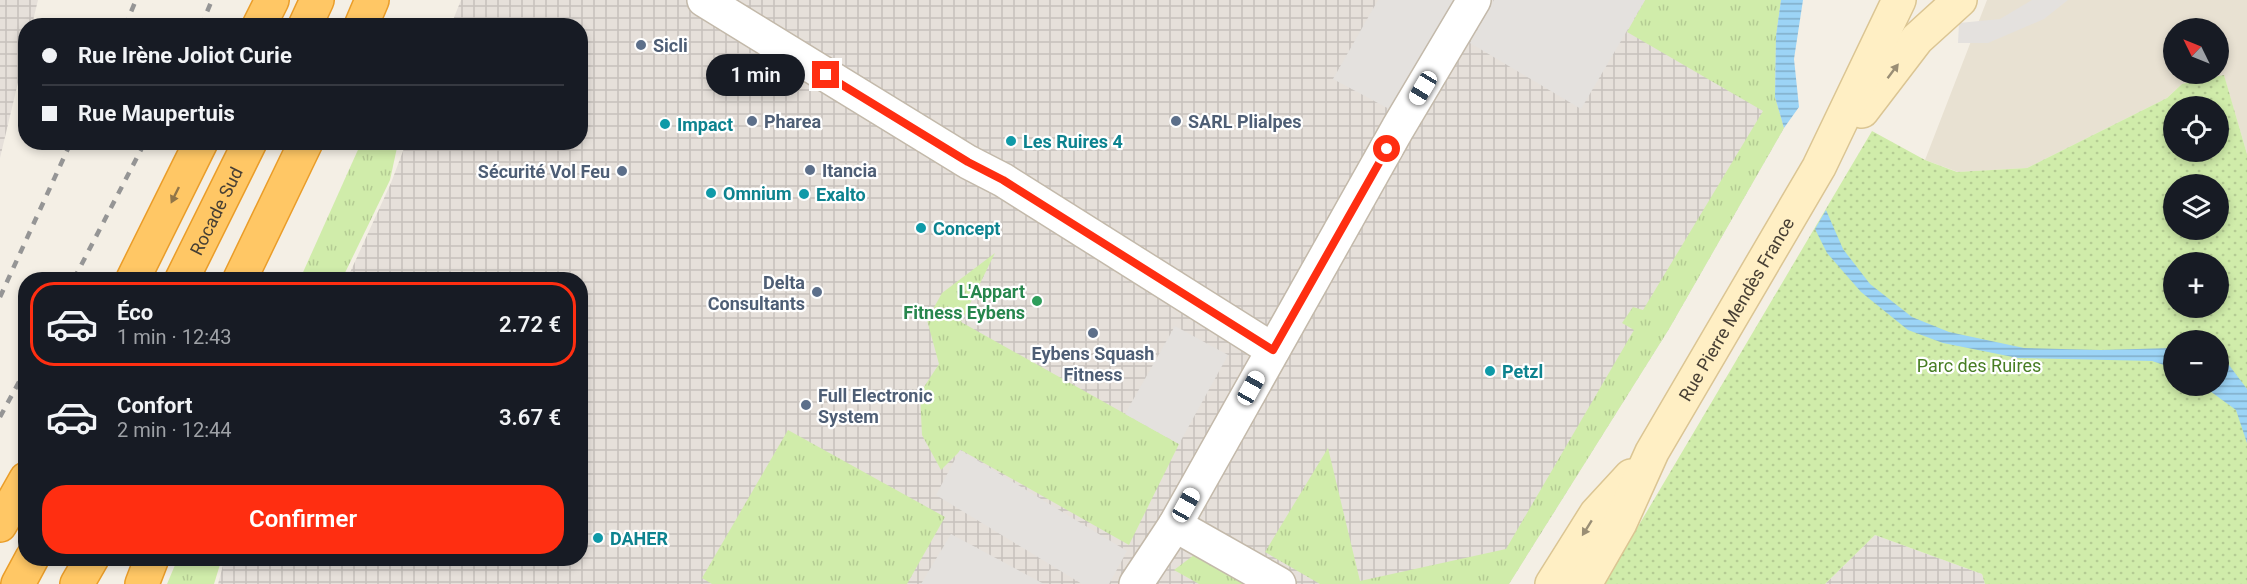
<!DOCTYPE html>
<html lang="fr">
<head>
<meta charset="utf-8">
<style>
  :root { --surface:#171b24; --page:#242831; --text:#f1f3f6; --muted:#9ea1a6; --line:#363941; --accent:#ff2e11 }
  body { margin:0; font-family:Roboto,sans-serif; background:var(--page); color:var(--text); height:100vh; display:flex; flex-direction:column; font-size:22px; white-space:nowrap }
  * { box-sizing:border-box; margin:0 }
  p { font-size:20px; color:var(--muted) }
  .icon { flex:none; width:33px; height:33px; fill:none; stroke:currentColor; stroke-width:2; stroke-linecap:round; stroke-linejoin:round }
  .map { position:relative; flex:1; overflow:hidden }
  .sheet { position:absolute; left:18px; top:272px; width:570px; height:294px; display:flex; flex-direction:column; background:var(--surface); border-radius:24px; box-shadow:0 3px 9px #0003 }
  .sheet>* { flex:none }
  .top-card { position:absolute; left:18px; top:18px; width:570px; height:132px; border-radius:24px; box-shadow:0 3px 9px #0003; display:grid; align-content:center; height:132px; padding:0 24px; background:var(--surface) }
  .needle { width:39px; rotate:313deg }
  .tools { position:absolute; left:2163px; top:18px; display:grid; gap:12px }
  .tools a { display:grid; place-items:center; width:66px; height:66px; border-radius:50%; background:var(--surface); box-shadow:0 3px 9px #0003; font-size:30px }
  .end { position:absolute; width:27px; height:27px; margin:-14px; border:8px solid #ff2e11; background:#fff; box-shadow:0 0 0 3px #fff }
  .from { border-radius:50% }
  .bubble { position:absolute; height:42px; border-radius:21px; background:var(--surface); box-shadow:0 3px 9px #0003; font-size:20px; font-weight:600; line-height:42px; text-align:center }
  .car { position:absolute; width:18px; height:36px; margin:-18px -9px; border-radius:8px; box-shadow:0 0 4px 2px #0007; background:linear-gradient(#fff 24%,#345 0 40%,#fff 0 76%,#345 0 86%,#fff 0) }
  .top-card b { display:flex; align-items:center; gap:21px; height:57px; font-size:22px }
  .top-card b+b { border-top:2px solid var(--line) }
  .top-card i { width:15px; height:15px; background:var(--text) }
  ul { padding:10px 0 0; list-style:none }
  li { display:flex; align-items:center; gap:18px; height:84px; margin:0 12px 9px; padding:0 12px; border:3px solid transparent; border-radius:24px }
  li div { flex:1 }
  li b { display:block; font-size:22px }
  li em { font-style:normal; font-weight:600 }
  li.current { border-color:var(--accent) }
  li>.icon { width:54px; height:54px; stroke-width:1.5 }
  .button { display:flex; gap:12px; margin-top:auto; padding:12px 24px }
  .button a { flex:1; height:69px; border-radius:24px; background:var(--accent); color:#fff; font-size:24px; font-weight:600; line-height:69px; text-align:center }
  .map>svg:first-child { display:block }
  .residential { fill:#e8e1d2; fill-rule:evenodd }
  .industrial { fill:url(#industrial-grid) }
  .grass { fill:url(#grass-tufts) }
  .park { fill:url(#park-dots); fill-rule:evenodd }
  .parking { fill:#e4e1de }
  .water { fill:url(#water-rules) }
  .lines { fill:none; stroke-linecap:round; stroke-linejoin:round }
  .street-casing { stroke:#c3b9aa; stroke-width:36 }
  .secondary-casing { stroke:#dbc593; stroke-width:36 }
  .highway-casing { stroke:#ea9d29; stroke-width:36 }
  .street { stroke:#fff; stroke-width:33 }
  .secondary { stroke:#ffefc4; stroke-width:33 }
  .highway { stroke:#ffc765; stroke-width:33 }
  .rail { stroke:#959595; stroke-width:4.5; stroke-dasharray:8 8; stroke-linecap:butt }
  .oneway { fill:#9a8e75 }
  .oneway2 { fill:#917548 }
  .route { stroke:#ff2e11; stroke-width:8 }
  .service-dot { fill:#5c6f8a; stroke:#fff; stroke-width:2 }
  .culture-dot { fill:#0f9aa8; stroke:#fff; stroke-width:2 }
  .leisure-dot { fill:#2e9e5b; stroke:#fff; stroke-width:2 }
  .labels { text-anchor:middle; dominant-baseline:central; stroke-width:4.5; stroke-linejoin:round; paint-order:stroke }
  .service-label { font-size:18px; font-weight:bold; fill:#4e5e75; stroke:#fff; text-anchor:start }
  .culture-label { font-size:18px; font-weight:bold; fill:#0d838f; stroke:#fff; text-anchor:start }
  .street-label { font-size:18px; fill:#473f34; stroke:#fff }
  .leisure-label { font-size:18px; font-weight:bold; fill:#27864d; stroke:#fff; text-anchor:end }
  .park-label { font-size:18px; fill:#477d23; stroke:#fff }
</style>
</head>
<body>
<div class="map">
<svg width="2247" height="584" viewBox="0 0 2247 584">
  <defs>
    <pattern id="industrial-grid" width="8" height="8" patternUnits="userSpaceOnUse" patternTransform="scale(1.5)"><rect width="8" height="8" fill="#e6e0da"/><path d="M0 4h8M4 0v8" fill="none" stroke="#c7c1bc"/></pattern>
    <pattern id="grass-tufts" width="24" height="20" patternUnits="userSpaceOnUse" patternTransform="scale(1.5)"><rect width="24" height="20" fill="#d0ecaa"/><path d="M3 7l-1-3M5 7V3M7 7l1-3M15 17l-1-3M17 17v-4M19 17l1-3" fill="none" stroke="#b4cb93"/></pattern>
    <pattern id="park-dots" width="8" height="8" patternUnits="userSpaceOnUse" patternTransform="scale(1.5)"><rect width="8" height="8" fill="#d0ecaa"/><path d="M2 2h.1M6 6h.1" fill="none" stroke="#b4cb93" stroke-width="1.8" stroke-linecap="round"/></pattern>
    <pattern id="water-rules" width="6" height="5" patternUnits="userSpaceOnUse" patternTransform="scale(1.5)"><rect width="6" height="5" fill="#9cd4f6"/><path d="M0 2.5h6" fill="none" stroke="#81adc8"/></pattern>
  </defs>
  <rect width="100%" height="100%" fill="#f4efe5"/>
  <path class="residential" d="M1987,0H2247V154L2224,76L2182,84L2167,98L2027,168L1958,172L1925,160ZM2174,28H2218V74H2174Z"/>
  <g class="industrial">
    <path d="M0,0H38L32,25L26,26L25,53L0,158Z"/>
    <path d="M461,0H1781L1776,36L1775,97L1784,128L1669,329L1509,584H218L225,558H580V279H347L391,183L406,143L580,142V26L451,25Z"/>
    <path d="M1875,535L1982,574L1985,584H1825Z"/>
  </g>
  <g class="grass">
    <path d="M1645,0H1781L1776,36L1775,97L1784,128L1669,329L1509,584H1320L1265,552L1328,448L1360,581L1506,549L1634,330L1622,323L1633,307L1643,310L1763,111L1627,32Z"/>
    <path d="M361,143H398L390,180L342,279H300Z"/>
    <path d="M995,253L961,322L1179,444L1129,545L961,450L941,470L922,435L920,393L939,364L927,320L942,293Z"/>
    <path d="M788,430L945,517L907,584H712L702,578Z"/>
    <path d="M1194,555L1239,572L1259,584H1199L1174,570Z"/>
    <path d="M178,558H222L214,584H167Z"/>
  </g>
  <path class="park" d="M2224,75L2247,154V584H1985L1982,574L1875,535L1825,584H1604L1872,131L1925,160L1957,172L2027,168L2167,98L2182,84ZM2174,106H2218V152H2174ZM2174,184H2218V230H2174ZM2174,262H2218V308H2174ZM2174,340H2218V386H2174Z"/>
  <g class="parking">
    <path d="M1378,0H1456L1391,110L1333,79Z"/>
    <path d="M1494,0H1645L1581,109L1470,43Z"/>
    <path d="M2032,0H2068L2044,19L1988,43H1958L1959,23L2000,19Z"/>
    <path d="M1175,326L1228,355L1179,444L1125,414Z"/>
    <path d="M960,450L1127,551L1109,584H1082L936,495Z"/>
    <path d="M951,534L1044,584H921Z"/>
  </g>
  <g class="water">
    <path d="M1781,0H1803L1794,59L1799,107L1784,128L1775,97L1776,36Z"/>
    <path d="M1826,210L1843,249L1870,284L1912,317L1949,332L2024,348L2101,350L2173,348V368L2152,361L2018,358L1943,343L1908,330L1861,292L1827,253L1815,229Z"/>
    <path d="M2219,361L2229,365L2247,389V443L2236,410L2203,386H2218Z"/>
  </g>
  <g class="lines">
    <g class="street-casing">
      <g id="street">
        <path d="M704,0L968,162L1003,180L1273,350"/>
        <path d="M1175,525L1279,584"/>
        <path d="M1136,584L1175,525L1398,128L1474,0"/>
      </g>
    </g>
    <g class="secondary-casing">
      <g id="secondary">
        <path d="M1862,111L1917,39L1960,0"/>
        <path d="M1552,584L1596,514L1631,476"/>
        <path id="s1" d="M1585,584L1620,523L1652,452L1819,167L1899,0"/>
      </g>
    </g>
    <g class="highway-casing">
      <g id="highway">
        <path d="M259,26L272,0"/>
        <path d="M305,26L317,0"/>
        <path d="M361,26L372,0"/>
        <path d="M133,279L201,142"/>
        <path id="s2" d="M182,279L250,142"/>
        <path d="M240,279L306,142"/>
        <path d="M0,525L26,479"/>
        <path d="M18,584L32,558"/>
        <path d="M77,584L92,558"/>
        <path d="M142,584L152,558"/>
      </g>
    </g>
    <use href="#street" class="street"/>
    <use href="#secondary" class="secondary"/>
    <use href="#highway" class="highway"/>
    <g class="rail">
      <path d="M125,26L136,0"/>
      <path d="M201,26L212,0"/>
      <path d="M74,279L145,142"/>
      <path d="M0,297L71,142"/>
      <path d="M0,417L26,369"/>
    </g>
  </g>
  <defs><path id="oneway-solid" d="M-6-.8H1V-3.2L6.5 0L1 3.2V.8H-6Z" transform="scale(1.5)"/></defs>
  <g class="oneway">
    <use href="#oneway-solid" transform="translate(1893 71) rotate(-53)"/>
    <use href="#oneway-solid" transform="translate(1587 528) rotate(122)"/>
  </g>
  <use class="oneway2" href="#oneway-solid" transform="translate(175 195) rotate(116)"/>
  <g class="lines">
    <path class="route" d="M826,75L968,162L1003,180L1273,350L1387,149"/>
  </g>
  <g class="service-dot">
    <circle cx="641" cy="45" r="6"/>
    <circle cx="752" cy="121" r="6"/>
    <circle cx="1176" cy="121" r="6"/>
    <circle cx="810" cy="170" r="6"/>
    <circle cx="622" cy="171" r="6"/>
    <circle cx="817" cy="292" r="6"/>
    <circle cx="1093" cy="333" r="6"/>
    <circle cx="806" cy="405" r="6"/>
  </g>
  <g class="culture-dot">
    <circle cx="665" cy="124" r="6"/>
    <circle cx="1011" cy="141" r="6"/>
    <circle cx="711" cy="193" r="6"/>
    <circle cx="804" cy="194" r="6"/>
    <circle cx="921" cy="228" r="6"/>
    <circle cx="1490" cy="371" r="6"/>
    <circle cx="598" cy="538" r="6"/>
  </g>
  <circle class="leisure-dot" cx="1037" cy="301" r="6"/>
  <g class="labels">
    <g class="service-label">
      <text x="653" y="45">Sicli</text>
      <text x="764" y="121">Pharea</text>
      <text x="1188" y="121">SARL Plialpes</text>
      <text x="822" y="170">Itancia</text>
      <text x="610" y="171" text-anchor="end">Sécurité Vol Feu</text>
      <text x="805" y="282" text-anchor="end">Delta<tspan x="805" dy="21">Consultants</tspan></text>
      <text x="1093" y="353" text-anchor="middle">Eybens Squash<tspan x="1093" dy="21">Fitness</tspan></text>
      <text x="818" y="395">Full Electronic<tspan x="818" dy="21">System</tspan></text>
    </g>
    <g class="culture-label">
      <text x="677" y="124">Impact</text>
      <text x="1023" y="141">Les Ruires 4</text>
      <text x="723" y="193">Omnium</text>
      <text x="816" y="194">Exalto</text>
      <text x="933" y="228">Concept</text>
      <text x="1502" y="371">Petzl</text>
      <text x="610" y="538">DAHER</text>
    </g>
    <g class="street-label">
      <text stroke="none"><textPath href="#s2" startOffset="76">Rocade Sud</textPath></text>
      <text stroke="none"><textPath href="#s1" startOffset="314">Rue Pierre Mendès France</textPath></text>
    </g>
    <g class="leisure-label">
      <text x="1025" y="291">L'Appart<tspan x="1025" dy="21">Fitness Eybens</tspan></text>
    </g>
    <g class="park-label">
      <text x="1979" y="365">Parc des Ruires</text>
    </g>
  </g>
</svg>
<div class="tools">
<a><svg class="needle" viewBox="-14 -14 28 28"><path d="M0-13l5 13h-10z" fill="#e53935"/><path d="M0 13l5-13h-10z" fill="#9ea1a6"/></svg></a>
<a><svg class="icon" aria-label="locate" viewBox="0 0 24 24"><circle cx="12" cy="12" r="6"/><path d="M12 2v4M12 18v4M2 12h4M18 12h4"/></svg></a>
<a><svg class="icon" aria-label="layers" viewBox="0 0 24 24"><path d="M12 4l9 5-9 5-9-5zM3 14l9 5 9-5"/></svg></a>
<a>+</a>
<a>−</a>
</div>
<i class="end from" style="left:1387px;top:149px"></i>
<i class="end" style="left:826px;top:75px"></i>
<div class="bubble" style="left:706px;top:54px;width:99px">1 min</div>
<i class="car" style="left:1423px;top:88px;rotate:211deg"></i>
<i class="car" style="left:1251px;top:388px;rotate:29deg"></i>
<i class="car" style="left:1186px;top:505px;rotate:29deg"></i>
<div class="top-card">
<b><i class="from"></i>Rue Irène Joliot Curie</b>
<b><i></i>Rue Maupertuis</b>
</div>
<section class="sheet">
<ul>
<li class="current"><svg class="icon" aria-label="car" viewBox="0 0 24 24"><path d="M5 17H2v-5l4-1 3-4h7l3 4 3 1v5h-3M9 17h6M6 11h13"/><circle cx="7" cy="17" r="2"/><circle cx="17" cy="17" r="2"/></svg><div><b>Éco</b><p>1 min · 12:43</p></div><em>2.72 €</em></li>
<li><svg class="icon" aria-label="car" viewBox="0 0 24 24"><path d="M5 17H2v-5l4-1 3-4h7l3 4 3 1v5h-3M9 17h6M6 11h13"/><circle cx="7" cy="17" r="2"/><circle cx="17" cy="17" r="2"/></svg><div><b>Confort</b><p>2 min · 12:44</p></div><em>3.67 €</em></li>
</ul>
<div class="button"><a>Confirmer</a></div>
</section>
</div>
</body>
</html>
